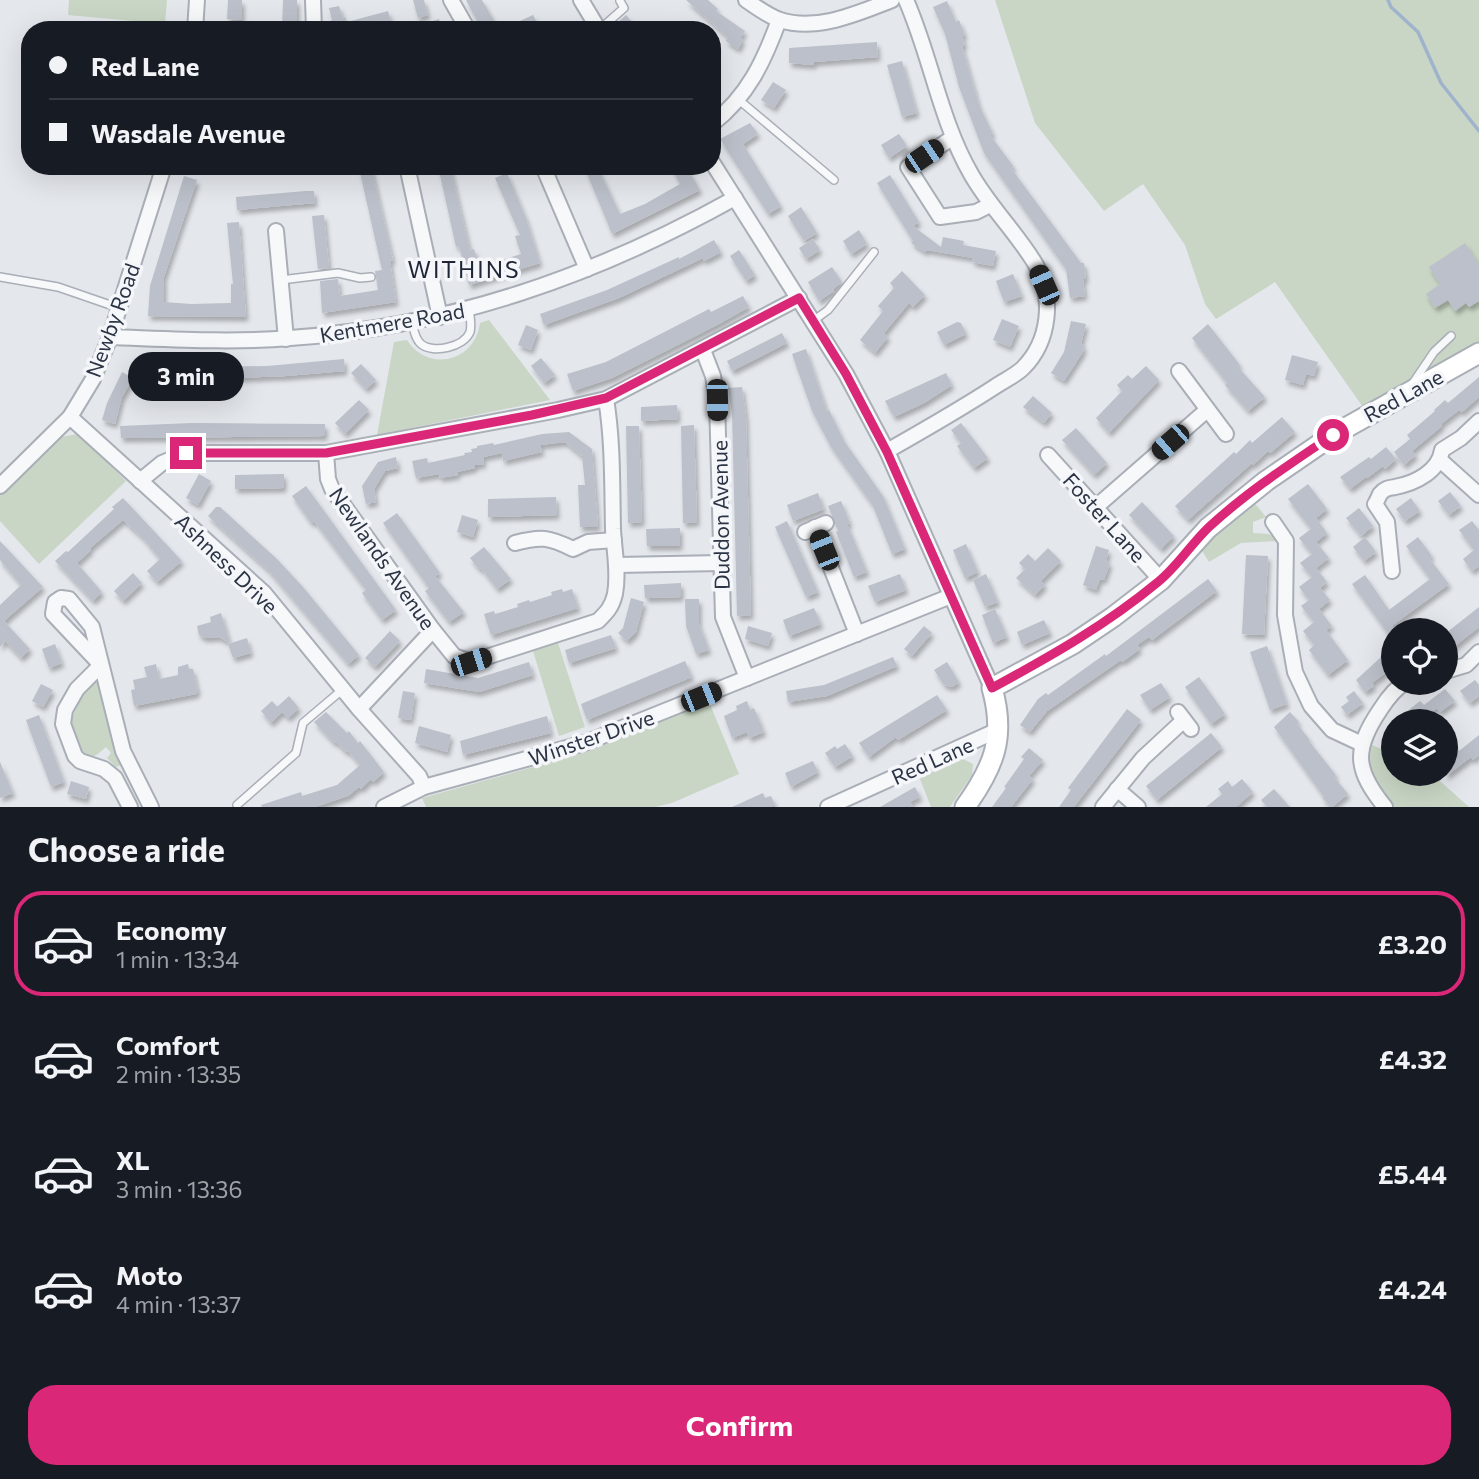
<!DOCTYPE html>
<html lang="en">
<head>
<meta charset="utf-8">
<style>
  :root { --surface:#171b24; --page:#20242c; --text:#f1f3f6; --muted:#9ea1a6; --line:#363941; --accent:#db2777 }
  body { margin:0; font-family:Commissioner,sans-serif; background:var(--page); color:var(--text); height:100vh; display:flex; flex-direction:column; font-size:26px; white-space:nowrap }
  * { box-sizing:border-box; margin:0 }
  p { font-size:23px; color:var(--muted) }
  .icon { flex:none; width:38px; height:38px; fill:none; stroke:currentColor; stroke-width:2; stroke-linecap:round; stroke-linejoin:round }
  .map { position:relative; height:807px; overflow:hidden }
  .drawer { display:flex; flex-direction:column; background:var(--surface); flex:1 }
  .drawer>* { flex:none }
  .guide { position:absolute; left:21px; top:21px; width:700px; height:154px; border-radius:28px; box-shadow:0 7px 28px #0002; display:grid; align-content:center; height:154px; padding:0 28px; background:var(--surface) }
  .buttons { position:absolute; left:1381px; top:618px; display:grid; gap:14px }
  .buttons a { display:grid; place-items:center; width:77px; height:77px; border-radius:50%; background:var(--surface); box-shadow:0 7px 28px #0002; font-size:35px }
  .end { position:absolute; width:32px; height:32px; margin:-16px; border:9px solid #db2777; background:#fff; box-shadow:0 0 0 4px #fff }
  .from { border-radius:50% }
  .bubble { position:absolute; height:49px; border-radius:24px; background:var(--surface); box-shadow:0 7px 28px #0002; font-size:23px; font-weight:700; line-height:49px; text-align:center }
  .car { position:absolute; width:21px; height:42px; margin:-21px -10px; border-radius:9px; box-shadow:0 0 5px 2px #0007; background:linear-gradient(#222 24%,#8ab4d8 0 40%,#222 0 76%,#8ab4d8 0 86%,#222 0) }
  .guide b { display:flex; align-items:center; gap:24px; height:66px; font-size:26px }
  .guide b+b { border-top:2px solid var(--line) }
  .guide i { width:18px; height:18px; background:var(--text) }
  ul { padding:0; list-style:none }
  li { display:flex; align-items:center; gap:21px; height:105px; margin:0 14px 10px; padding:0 14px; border:4px solid transparent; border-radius:28px }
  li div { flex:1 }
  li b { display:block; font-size:26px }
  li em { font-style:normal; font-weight:700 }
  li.selected { border-color:var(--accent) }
  li>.icon { width:63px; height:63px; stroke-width:1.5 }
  h2 { padding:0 28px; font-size:32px; line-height:84px }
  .cta { display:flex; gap:14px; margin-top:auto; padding:14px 28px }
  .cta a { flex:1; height:80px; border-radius:28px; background:var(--accent); color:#fff; font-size:28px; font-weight:700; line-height:80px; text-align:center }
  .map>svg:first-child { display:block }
  .green { fill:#c9d6c5 }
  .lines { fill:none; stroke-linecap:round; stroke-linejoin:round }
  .stream { stroke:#9fb4cc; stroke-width:3.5 }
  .building { fill:#bbc0ca; filter:url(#shadow) }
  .lane-casing { stroke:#a9aeb7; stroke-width:10 }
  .street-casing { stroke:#a9aeb7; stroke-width:18 }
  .secondary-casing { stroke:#a9aeb7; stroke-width:23 }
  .lane { stroke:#f7f8fa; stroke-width:7 }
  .street { stroke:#f7f8fa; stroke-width:14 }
  .secondary { stroke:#fff; stroke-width:19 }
  .route { stroke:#db2777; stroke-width:9 }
  .labels { text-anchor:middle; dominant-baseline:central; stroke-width:7; stroke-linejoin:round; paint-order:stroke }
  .street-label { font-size:21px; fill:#2b3445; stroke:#f4f6f9 }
  .neighbourhood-label { font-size:23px; letter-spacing:2px; fill:#1d2536; stroke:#f4f6f9 }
</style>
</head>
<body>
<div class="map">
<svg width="1479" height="807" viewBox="0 0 1479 807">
  <defs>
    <filter id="shadow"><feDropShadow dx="2.5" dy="4.5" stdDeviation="2" flood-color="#0004"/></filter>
  </defs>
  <rect width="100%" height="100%" fill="#e4e7ec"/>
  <g class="green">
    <path d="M69,0H167L165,24L68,15Z"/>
    <path d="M995,0H1479V343L1365,410L1275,282L1216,319L1205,304L1185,245L1143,184L1104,211L1035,123Z"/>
    <path d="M489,320L550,400L377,435L394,342L407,340C428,373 475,362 480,323Z"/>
    <path d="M78,434L126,481L39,564L0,521V495L61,437Z"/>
    <path d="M1252,500L1266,517L1253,522V533C1263,534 1273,532 1279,541L1241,543L1209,562L1199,546Z"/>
    <path d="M558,643L585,727L559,736L533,651Z"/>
    <path d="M98,679L126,763L116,767L107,758L111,753L106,747C99,753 93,760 84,756L80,751L70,722L84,692Z"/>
    <path d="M709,702L739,774L672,803L655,807H426L422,798L587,752Z"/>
    <path d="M1372,745L1393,754V774H1432L1469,807H1395C1378,787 1365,773 1372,745Z"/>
    <path d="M961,758L973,764L972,775L950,807H931L920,779L925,773Z"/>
  </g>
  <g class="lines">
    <path class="stream" d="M1388,0L1391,7L1418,32L1441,83L1479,131"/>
  </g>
  <g class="building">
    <path d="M228,0H242V20L227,19Z"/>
    <path d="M283,0H297V30H282Z"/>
    <path d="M413,0H424L428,15L418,18Z"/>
    <path d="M466,0H482L496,24L482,30Z"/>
    <path d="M686,0H708L718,9L716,11L745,31L740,38L743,40L738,49L726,41L728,37Z"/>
    <path d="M947,1L956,22L959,20L965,35L962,36L965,45L962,46L979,105L993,134L990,135L1014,167L1011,168L1081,263H1084L1086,279H1083L1085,296L1070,298L1066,269L984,153L959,87L945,34L933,7Z"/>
    <path d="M339,6L343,18L345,17L347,22L388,11L393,30H330V21L332,20L329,8Z"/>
    <path d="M533,15L541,30H502L522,20Z"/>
    <path d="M626,15L639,30H623L617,23Z"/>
    <path d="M439,19L442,30H412V27Z"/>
    <path d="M877,42L878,57L814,62V65L789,63V48Z"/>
    <path d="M902,61L917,113L902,117L887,65Z"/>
    <path d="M773,82L786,90L774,108L761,100Z"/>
    <path d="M750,123L758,134L743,144L781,206L768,214L720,139Z"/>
    <path d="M899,134L907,146L889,158L881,145Z"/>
    <path d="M371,166L393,260L390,261L396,302L322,313L320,281L338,279L340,296L378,290L375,271L382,270L359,168Z"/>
    <path d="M438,166H450L470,250L474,249L480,267L521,254L515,236L520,235L495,178L507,173L526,218L540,263L469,285L459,246L456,247Z"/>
    <path d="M584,166H597L620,214L645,204L680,184L671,166H686L700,190L612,234Z"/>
    <path d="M890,175L919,222L913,226L941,247L943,237L964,241L963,245L996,251L993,266L972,262L973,258L927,250L925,252L911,243L913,241L877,183Z"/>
    <path d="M184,176L197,180L164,277V302L191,304L231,303V284H233L227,223L239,222L246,317L148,316L150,286Z"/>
    <path d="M306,191H314L315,203L237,210L236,197Z"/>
    <path d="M801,207L817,233L804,241L788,216Z"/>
    <path d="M324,215L329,268L318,269L312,216Z"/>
    <path d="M859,230L867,244L851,254L843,241Z"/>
    <path d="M813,239L820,250L806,259L799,248Z"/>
    <path d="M714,240L721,252L704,261L703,258L619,298L544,325L540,314L607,290L679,257V259Z"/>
    <path d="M1465,243L1479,265V301L1469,307L1466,303L1455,311L1448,300L1435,308L1426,294L1440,284L1429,267Z"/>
    <path d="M739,250L755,275L746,281L730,256Z"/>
    <path d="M832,267L842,282L833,289L834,291L819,301L808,282Z"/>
    <path d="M902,271L925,295L913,307L909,303L884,333L888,337L875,353L860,340L883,311L878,306L894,288L890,283Z"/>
    <path d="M1013,274L1022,296L1004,302L996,281Z"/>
    <path d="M743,296L749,307L717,325L612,378L573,391L567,374L606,362L709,309L711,312Z"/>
    <path d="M1002,319L1019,326L1010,347L993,340Z"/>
    <path d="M1071,321L1086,324L1081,344L1084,345L1083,352L1064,381L1051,373L1064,352Z"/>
    <path d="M957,322L961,323L966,334L944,345L937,332Z"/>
    <path d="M1208,324L1240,365L1238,367L1265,397L1248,411L1225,385L1227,383L1192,338Z"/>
    <path d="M526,325L538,330L531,350L518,345Z"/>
    <path d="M782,333L787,343L732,371L727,361Z"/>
    <path d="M806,349L827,411L829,410L844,441L883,496L905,549L892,554L873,506L831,447L812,411L792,354Z"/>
    <path d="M1292,355L1318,362L1314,376L1306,374L1303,385L1285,380Z"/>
    <path d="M541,358L555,375L544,383L531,366Z"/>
    <path d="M344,359L345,371L286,376L214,379L141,374V362L212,367L267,366Z"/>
    <path d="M361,364L376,380L366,389L351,373Z"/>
    <path d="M1146,366L1159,380L1109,433L1096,418L1122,391L1117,385L1128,375L1132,379Z"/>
    <path d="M122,372L133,378L122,397L115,424L102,420L107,403Z"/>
    <path d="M946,373L952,385L924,403L894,417L885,401Z"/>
    <path d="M1479,377V397L1462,412L1459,410L1441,424L1442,426L1412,451L1416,455L1404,465L1394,452L1410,439L1407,435L1435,411L1434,410L1445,400L1448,403Z"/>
    <path d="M742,387L746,417L751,615L737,616L732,413L728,388Z"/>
    <path d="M1033,396L1052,413L1044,423L1023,407Z"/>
    <path d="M359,400L369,410L345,434L335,423Z"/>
    <path d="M677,405L678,419L641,421V407Z"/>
    <path d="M1282,417L1295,432L1270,453L1268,451L1253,465L1252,463L1188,520L1175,506L1234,452L1236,454L1250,440L1252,443Z"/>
    <path d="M192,423L325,424V436L121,438L120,426Z"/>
    <path d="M961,423L988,458L974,468L957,446L961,443L951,430Z"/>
    <path d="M694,425L697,522L683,523L681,426Z"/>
    <path d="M626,426H639L642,522L628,523Z"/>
    <path d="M1076,428L1107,463L1094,475L1062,440Z"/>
    <path d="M569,432L592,449L598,527H580L578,485H585L582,456L565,442L540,445L542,452L503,461L502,453L483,457L484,464L475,465V468L457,472L458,475L440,478L439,474L416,478L412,461L427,458L428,463L465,455L464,453L472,452L471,449L477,448V446L493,443L494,445L542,434Z"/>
    <path d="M1386,447L1396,459L1385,469L1383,466L1367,478L1366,477L1350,489L1340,477L1369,457L1371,459Z"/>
    <path d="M396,457L398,468L385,471L374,489L376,502L366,504L362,486L378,462Z"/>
    <path d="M199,474L211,481L198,505L186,498Z"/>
    <path d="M284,474V488L235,489V475Z"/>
    <path d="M1308,484L1327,509L1316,518L1327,533L1316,542L1329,558L1316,568L1327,582L1320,588L1330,600L1319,609L1332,626L1326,630L1348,660L1328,675L1309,650L1314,645L1303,631L1314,622L1301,606L1309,600L1299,587L1312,577L1300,563L1312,554L1299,538L1311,529L1288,499Z"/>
    <path d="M306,486L396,610L382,620L362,593L366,590L314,521L311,523L292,496Z"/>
    <path d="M1450,492L1461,506L1449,515L1438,501Z"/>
    <path d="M818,493L824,509L793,521L787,505Z"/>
    <path d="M556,497L557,515L488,517V499Z"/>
    <path d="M123,498L182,561L157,582L147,571L160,559L143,538L123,520L89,549L91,550L77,563L102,592L93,601L55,561L66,551L68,552L114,509L112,507Z"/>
    <path d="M1411,498L1420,511L1405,521L1396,509Z"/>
    <path d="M841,501L850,523L847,524L867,572L854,577L836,532L838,531L828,506Z"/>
    <path d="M1142,502L1174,536L1161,549L1129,515Z"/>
    <path d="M216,507H220L277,559L303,587L359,655L348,664L268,570L208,516Z"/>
    <path d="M1359,508L1373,526L1361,536L1346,518Z"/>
    <path d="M397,513L440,573L435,576L464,612L449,622L425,591L429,588L383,523Z"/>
    <path d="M462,515L478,520L473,537L457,532Z"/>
    <path d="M787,521L818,592L806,597L775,527Z"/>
    <path d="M1472,521L1479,530V566L1472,571L1463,559L1474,550L1459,530Z"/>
    <path d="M680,528V546H647L646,529Z"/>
    <path d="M1365,537L1376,552L1364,561L1353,547Z"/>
    <path d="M1418,537L1432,556L1429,558L1449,584L1393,625V640L1352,584L1365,575L1389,610L1430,579L1406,546Z"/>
    <path d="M0,541L43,587L4,621L30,649L21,658L5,641L0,647V605L21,585L0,560Z"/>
    <path d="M966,544L978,572L965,578L953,550Z"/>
    <path d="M1096,546L1109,550L1106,561L1110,563L1104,580L1100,579L1096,590L1083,585Z"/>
    <path d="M484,547L511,579L497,589L481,568L479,569L470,558Z"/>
    <path d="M1048,548L1061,561L1041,581L1045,585L1035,595L1016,578L1025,569L1019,563L1028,554L1035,561Z"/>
    <path d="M1246,555L1268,556L1264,635L1242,634Z"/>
    <path d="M133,573L142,583L123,601L114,591Z"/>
    <path d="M900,574L906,590L875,602L868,586Z"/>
    <path d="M986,574L998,602L985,607L973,580Z"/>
    <path d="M1208,579L1217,591L1152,640L1149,637L1137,645L1140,649L1122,662L1121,660L1047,711L1030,732L1020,725L1038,699L1046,693L1048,695L1105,654L1106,656Z"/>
    <path d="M681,583V597L645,598L644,585Z"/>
    <path d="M562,589L563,592L572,589L578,608L491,635L484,614L494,611L495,614L518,607L517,604L529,600L530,602L552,595L551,592Z"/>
    <path d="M631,598L644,602L636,632L627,641L618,633L623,628Z"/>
    <path d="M685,599H699V624L709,650L696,654L686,626Z"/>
    <path d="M1479,607V627L1446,653V633Z"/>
    <path d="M814,608L821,624L789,636L783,620Z"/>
    <path d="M995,609L1007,637L993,643L982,615Z"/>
    <path d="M221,613L230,643L219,637L205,638L199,635L197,626L211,622L210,617Z"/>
    <path d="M1044,620L1050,633L1022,645L1017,632Z"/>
    <path d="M748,626L772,633L768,646L745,639Z"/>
    <path d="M924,626L932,633L912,656L904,649Z"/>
    <path d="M390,631L400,641L375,667L365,658Z"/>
    <path d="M611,635L616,648L569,663L565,650Z"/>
    <path d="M247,638L251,653L233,658L228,644Z"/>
    <path d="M55,644L62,663L49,668L42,649Z"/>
    <path d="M1267,646L1287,704L1270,710L1250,652Z"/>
    <path d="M1393,646V667L1372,683L1374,686L1365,692L1356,680Z"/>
    <path d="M893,657L897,666L827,696L788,702L786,691L824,685Z"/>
    <path d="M685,661L692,677L587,720L581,704Z"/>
    <path d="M529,662L533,675L479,692L424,683L426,669L478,678Z"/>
    <path d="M947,662L959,682L952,687L944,685L934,670Z"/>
    <path d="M156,664L159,679L178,675V667L188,664L189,669H193L198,691L196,694L134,706L131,690L135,689L133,680L147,677L144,667Z"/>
    <path d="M1199,677L1225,714L1211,724L1185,687Z"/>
    <path d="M1475,680L1479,685V696L1470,703L1460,691Z"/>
    <path d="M1161,683L1170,697L1150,710L1140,695Z"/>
    <path d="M41,684L53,690L43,707L32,701Z"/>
    <path d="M1445,689L1455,701L1440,712L1437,708L1419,721H1413L1406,712L1420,701L1424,705Z"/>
    <path d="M403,691L415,693L411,720L398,718Z"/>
    <path d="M1354,691L1363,703L1347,715L1341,707L1349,701L1346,697Z"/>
    <path d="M937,695L947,710L898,740L896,737L869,757L859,743Z"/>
    <path d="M289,696L299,708L288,718L277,707Z"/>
    <path d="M272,701L282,712L271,723L261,711Z"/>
    <path d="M747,701L750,710L754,708L764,732L749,738L747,732L732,738L724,716L737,710L736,706Z"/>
    <path d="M1127,709L1141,720L1074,807H1059L1071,790L1068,788Z"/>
    <path d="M326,712L347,733L349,731L358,743L360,741L384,772L373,782L371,779L361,789L359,787L348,796L315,807H262L261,805L301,792L302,796L337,785L360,765L348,751L346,752L336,742L334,743L314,722Z"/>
    <path d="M1290,712L1299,722L1297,724L1310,740L1309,741L1336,775L1334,777L1348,794L1332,807L1322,798L1324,797L1274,727Z"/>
    <path d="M39,715L64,782L51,787L26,720Z"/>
    <path d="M547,716L551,733L463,755L460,741Z"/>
    <path d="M419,726L451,735L447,752L415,743Z"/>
    <path d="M1211,733L1222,747L1157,800L1146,786Z"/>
    <path d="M1479,735V755L1473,760L1471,757L1446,776V756L1458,748L1459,751Z"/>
    <path d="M845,744L853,756L835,767L825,753L835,746L837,749Z"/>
    <path d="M1029,748L1043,760L1029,776L1033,779L1011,807H992L1006,788L1004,787L1024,759L1021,757Z"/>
    <path d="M813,761L818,772L791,787L785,773Z"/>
    <path d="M0,762L13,793L0,798Z"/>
    <path d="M1242,779L1253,792L1236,807H1206L1222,794L1218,789L1228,781L1232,787Z"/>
    <path d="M71,781L89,787L86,799L67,794Z"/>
    <path d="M915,787L920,797L910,802L913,807H880Z"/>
    <path d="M1274,789L1290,807H1267L1261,800Z"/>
    <path d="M763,793L765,798L771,796L775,805L769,807H732Z"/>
  </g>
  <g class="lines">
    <g class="lane-casing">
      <g id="lane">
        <path d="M599,30L624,8L620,1"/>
        <path d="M739,100L834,180"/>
        <path d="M0,277L58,287L119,308"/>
        <path d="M281,280L338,273L360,278L371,277"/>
        <path d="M813,321L828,310L874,252"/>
        <path d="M412,323C414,330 415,339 421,344C433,354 464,347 470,332C472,325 470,316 469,309"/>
        <path d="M1413,383L1434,352L1451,336"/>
        <path d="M237,805L296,753L303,723L342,690"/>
      </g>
    </g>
    <g class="street-casing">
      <g id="street">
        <path d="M313,0L314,30"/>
        <path d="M451,0L468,30"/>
        <path d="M581,0L599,30"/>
        <path d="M746,0C756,7 768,16 780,20C817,32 858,13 892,0"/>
        <path d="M195,30L197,0"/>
        <path d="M712,124C748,96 764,61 779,20"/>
        <path d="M952,138L908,167L940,217L976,212L990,205"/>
        <path d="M712,162L846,374L887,451L992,688"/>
        <path d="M407,166L440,317"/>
        <path d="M545,171L587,269"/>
        <path d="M276,231L286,339"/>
        <path d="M110,337C169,339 230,343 290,338C450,327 595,276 735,198"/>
        <path d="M703,350L713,376L717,400L723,617L747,678"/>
        <path d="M1179,371L1226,434"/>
        <path d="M70,417L264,593L359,709L419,776L424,787"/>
        <path d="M887,451C924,430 961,409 996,386C1005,380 1016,375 1023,368C1050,341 1054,297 1036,265C1017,233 989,206 971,174C940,120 931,57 906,0"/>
        <path d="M326,453L328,479L332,489L433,630L454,656L471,662L598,621C607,612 612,607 615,594C619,572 614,551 613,529C612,486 613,441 606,399"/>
        <path d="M1048,455L1161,580"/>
        <path d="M1440,460L1479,495"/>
        <path d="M140,481L162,463L186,453H326L558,410L606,399L799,298"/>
        <path d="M0,486L70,417L93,379L110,337L164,166"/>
        <path d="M1097,506L1207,410"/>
        <path d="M1273,522L1286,541L1285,615L1295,672L1311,706L1332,730L1362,744"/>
        <path d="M815,527L857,634"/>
        <path d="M805,532L826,523"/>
        <path d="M515,543C541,536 549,537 573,549L588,542L614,540"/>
        <path d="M617,565L721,563"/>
        <path d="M1392,571L1387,522L1375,504C1376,503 1380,494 1380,494C1385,488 1389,488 1395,487C1416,483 1439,471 1442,450L1461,438L1479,421"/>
        <path d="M101,665L53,614L55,602L61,598L69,599L92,627L123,751L151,807"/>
        <path d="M101,665L77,689L65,710L63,724L75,756L80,761L104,769L115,778L130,807"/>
        <path d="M1446,671L1466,665L1479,652"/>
        <path d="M359,709L433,630"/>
        <path d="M1178,712L1191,729"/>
        <path d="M1117,789L1138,807"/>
        <path d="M384,807L424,787L585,743L951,596"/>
        <path d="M828,807L998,730"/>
        <path d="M1103,807L1143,758L1184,720"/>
        <path d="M1385,807C1355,770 1353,750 1380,710C1387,699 1395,688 1406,682"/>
      </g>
    </g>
    <g class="secondary-casing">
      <path id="secondary" d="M965,807C994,767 1006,737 992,688L1073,644L1113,617L1161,580L1208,528L1266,481L1333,435L1479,353"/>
    </g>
    <use href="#lane" class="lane"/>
    <use href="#street" class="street"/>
    <use href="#secondary" class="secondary"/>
  </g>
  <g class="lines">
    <path class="route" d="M186,453H326L532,415L606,398L799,298L846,374L887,452L992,688C1051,656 1106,625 1158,582C1177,567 1191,544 1209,527C1247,492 1290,464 1333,435"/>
  </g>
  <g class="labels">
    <g class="street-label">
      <text transform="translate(112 320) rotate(-70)">Newby Road</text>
      <text transform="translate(392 322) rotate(-10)">Kentmere Road</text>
      <text transform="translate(1403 395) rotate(-29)">Red Lane</text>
      <text transform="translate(720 515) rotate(-91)">Duddon Avenue</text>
      <text transform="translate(1105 517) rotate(48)">Foster Lane</text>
      <text transform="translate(383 558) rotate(55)">Newlands Avenue</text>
      <text transform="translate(227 563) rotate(44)">Ashness Drive</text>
      <text transform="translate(591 737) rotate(-19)">Winster Drive</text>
      <text transform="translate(932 760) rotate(-24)">Red Lane</text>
    </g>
    <g class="neighbourhood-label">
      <text x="464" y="269">WITHINS</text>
    </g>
  </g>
</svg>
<div class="buttons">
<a><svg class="icon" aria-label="locate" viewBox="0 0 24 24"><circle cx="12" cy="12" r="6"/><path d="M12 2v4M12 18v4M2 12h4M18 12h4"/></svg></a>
<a><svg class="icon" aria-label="layers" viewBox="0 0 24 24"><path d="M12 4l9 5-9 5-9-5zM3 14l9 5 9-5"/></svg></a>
</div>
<i class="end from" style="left:1333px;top:435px"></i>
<i class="end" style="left:186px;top:453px"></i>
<div class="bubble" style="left:128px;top:352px;width:116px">3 min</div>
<i class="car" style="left:924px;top:156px;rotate:56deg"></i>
<i class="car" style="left:1044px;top:285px;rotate:336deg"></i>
<i class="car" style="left:717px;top:400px;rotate:179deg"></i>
<i class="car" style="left:1170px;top:442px;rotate:229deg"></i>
<i class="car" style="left:824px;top:550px;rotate:338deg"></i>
<i class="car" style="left:471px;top:662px;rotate:72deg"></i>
<i class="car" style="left:701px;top:697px;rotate:68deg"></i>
<div class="guide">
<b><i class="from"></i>Red Lane</b>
<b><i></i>Wasdale Avenue</b>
</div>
</div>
<section class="drawer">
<h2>Choose a ride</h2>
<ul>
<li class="selected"><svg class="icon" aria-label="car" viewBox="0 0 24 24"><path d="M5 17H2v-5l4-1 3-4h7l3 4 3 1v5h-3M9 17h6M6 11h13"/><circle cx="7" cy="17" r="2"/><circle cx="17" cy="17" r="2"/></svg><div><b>Economy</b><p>1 min · 13:34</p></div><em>£3.20</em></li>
<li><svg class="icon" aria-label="car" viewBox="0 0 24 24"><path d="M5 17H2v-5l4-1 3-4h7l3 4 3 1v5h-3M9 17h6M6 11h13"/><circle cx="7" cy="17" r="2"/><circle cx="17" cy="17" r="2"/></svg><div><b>Comfort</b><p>2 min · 13:35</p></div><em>£4.32</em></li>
<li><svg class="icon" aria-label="car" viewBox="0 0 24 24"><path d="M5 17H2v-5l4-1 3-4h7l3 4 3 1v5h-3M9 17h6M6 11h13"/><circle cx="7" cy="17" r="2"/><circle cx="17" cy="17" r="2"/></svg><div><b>XL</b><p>3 min · 13:36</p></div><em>£5.44</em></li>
<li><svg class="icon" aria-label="car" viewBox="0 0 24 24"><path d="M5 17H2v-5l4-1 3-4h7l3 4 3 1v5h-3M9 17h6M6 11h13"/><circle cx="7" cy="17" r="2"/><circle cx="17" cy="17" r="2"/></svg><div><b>Moto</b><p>4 min · 13:37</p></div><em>£4.24</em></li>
</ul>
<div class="cta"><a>Confirm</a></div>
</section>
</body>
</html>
